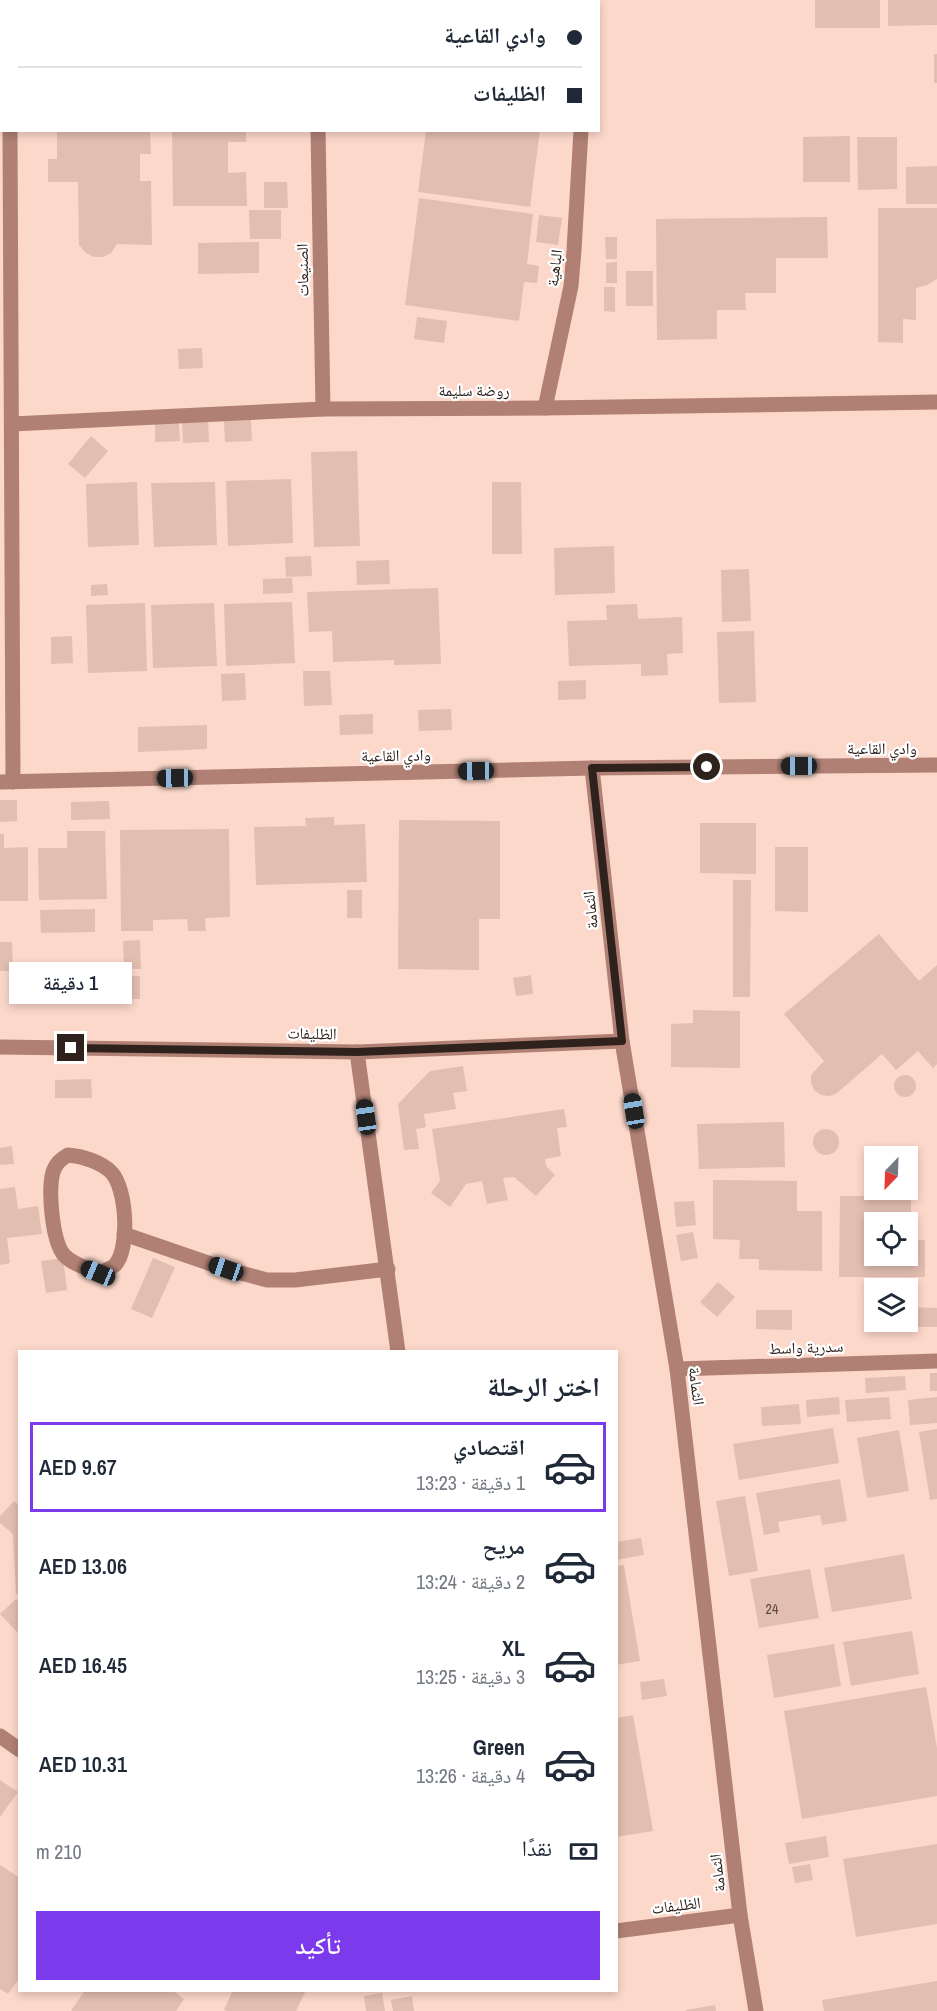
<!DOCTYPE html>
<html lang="ar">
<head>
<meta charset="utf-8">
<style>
  :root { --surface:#fff; --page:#f2f2f3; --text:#1f2937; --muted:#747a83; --line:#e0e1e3; --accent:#7c3aed }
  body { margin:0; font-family:"Archivo Narrow","Noto Naskh Arabic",sans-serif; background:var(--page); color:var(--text); direction:rtl; height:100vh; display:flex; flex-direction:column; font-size:22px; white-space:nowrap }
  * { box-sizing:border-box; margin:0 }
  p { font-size:20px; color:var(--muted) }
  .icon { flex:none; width:33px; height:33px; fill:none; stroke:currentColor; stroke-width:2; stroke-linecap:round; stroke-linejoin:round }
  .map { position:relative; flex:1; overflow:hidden; direction:ltr }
  .sheet { position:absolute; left:18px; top:1350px; width:600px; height:642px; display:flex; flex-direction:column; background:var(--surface); border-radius:0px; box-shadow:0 3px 9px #0003; direction:rtl }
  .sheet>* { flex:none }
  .banner { position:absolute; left:0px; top:0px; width:600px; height:132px; box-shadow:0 3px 9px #0003; direction:rtl; display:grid; align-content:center; height:132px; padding:0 18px; background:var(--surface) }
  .needle { width:39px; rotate:203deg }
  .fabs { position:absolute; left:864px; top:1146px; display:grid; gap:12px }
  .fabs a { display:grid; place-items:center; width:54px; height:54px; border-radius:0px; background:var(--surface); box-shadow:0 3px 9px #0003; font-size:30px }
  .end { position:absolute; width:27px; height:27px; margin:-14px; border:8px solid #2f221d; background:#fff; box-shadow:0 0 0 3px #fff }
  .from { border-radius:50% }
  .bubble { position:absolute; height:42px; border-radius:0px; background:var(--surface); box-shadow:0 3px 9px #0003; font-size:20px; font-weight:600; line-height:42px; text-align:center; direction:rtl }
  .car { position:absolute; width:18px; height:36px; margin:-18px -9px; border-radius:8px; box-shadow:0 0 4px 2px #0007; background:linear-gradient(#222 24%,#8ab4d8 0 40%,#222 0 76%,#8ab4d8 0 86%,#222 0) }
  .banner b { display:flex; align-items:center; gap:21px; height:57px; font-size:22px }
  .banner b+b { border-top:2px solid var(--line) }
  .banner i { width:15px; height:15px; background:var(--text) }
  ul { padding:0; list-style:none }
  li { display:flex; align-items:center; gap:18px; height:90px; margin:0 12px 9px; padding:0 6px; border:3px solid transparent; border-radius:0px }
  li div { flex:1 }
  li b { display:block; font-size:22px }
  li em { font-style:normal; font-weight:600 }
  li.selected { border-color:var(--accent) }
  li>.icon { width:54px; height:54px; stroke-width:1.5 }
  h2 { padding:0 18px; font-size:27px; line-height:72px }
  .pay { display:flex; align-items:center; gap:15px; height:66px; padding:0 18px; font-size:22px }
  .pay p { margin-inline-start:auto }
  .cta { display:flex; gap:12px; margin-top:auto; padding:12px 18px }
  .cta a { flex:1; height:69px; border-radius:0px; background:var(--accent); color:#fff; font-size:24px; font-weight:600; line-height:69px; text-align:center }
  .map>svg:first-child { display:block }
  .building { fill:#e2beb1; fill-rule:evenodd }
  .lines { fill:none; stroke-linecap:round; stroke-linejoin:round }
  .service { stroke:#b08074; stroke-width:15 }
  .minor { stroke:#b08074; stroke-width:15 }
  .route { stroke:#2f221d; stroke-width:8 }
  .labels { text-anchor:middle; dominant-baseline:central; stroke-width:4.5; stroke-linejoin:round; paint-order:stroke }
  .number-label { font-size:14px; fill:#5c4942 }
  .street-label { font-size:16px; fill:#2f221d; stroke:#fff }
</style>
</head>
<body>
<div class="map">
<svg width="937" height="2011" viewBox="0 0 937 2011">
  <rect width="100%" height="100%" fill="#fcd8cb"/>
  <g class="building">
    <rect x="815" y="0" width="65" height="28"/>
    <path d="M888,0H937V25L888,26Z"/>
    <rect x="934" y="54" width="3" height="29"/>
    <path d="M57,130H150L151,154H140V181H151L152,245L117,244L111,253L103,257H94L86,253L79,245L78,182H48V159H57Z"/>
    <path d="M172,130H246V142H228V173L246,172L247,206H173Z"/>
    <path d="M426,130H540L530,207L418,192Z"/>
    <path d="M850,136V182H803V137Z"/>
    <path d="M857,137H897V189L858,190Z"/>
    <path d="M937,166V204H906V167Z"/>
    <path d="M264,182H287L288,208H264Z"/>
    <path d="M419,198L533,214L527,264L539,266L537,283L524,282L519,321L405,305Z"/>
    <path d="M878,208H937V279L927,285L916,288V320L903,319V343L878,342Z"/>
    <path d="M249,210H281V239H250Z"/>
    <path d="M539,215L562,218L558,245L536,242Z"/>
    <path d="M827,217L828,258H776V293H745L746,310H717V339L657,340L656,219Z"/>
    <path d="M605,237H617V259H606Z"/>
    <path d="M259,242V273L198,274V243Z"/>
    <path d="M617,262V283H606V263Z"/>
    <rect x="626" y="271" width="27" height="35"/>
    <path d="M604,287H615V312L604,311Z"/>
    <path d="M417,317L447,321L444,343L414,339Z"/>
    <path d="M202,348L203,368L179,369L178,349Z"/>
    <path d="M208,420L209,442L183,443L182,421Z"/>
    <path d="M251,420L252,441L225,442L224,421Z"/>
    <path d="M155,423H179L180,441L155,442Z"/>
    <path d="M91,436L108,451L85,478L68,464Z"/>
    <path d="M357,451L360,546L314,547L311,452Z"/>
    <path d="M291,479L293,543L228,546L226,481Z"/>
    <path d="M137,482L139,545L88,547L86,484Z"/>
    <path d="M215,482L217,545L154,547L151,483Z"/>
    <path d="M492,482H521L522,554H492Z"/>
    <path d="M614,546L615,593L555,595L554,548Z"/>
    <path d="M311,556L312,576L286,577L285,557Z"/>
    <path d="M389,560L390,584L357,585L356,561Z"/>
    <path d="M749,569L751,621L722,622L721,570Z"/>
    <path d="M292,578L293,593L263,594V579Z"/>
    <path d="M107,584L108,595L91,596V585Z"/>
    <path d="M438,588L441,664L394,665V660L333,662L332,631L309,632L307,592Z"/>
    <path d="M292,602L295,663L226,666L224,604Z"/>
    <path d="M145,603L147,671L88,673L86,605Z"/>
    <path d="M214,603L217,666L153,668L151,605Z"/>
    <path d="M637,604L638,619L682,617L683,653L667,654L668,675L641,676V664L569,666L567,621L607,620L606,605Z"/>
    <path d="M754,631L756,702L719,703L717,632Z"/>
    <path d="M72,636L73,663L51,664V637Z"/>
    <path d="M303,671H330L332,705L304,706Z"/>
    <path d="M245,673L246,700L222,701L221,674Z"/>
    <path d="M586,680V699L558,700V681Z"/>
    <path d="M451,709L452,730L419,731L418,710Z"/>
    <path d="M373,714V734L340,735L339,715Z"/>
    <path d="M207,725V749L138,752V727Z"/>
    <path d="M0,800H17V821L0,822Z"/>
    <path d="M109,801L110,819L71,820V802Z"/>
    <path d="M334,817V825L365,824L367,882L256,885L254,827L306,826L305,818Z"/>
    <path d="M399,820L500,821V919H479V970L398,969Z"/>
    <path d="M700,823H756V874L700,873Z"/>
    <path d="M229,829L230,917L205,918L206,931H188L187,919L153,920V931H121L120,830Z"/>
    <path d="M67,831H105L107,899L39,900L38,848H67Z"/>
    <path d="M0,834H4V848L28,847V901H0Z"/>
    <path d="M775,847H808V912L775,911Z"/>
    <path d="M733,880H751L750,997H733Z"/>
    <rect x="347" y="890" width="15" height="28"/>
    <path d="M95,909V932L41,933L40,910Z"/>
    <path d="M879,934L919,981L937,965V1064L933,1068L918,1051L896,1070L882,1054L837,1093L830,1096L821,1095L814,1090L811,1083V1075L824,1061L784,1014Z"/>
    <path d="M140,940L141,969H124L123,941Z"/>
    <path d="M0,942H12L13,971H0Z"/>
    <path d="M531,975L533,994L516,996L513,978Z"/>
    <path d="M114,976H140V999H115Z"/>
    <path d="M693,1010L740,1011V1068L671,1067V1024L693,1023Z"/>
    <path d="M463,1066L467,1091L453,1093L456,1109L424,1114L426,1127L416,1129L419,1149L404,1150L398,1104L430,1071Z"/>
    <circle cx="905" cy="1086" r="11"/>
    <path d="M91,1079L92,1098H55V1080Z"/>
    <path d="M564,1109L567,1127L557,1128L561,1156L545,1159L546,1166L555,1175L536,1196L514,1177L503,1178L508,1200L487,1204L482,1181L466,1184L450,1207L431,1193L440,1181L432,1129Z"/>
    <path d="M784,1122L785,1167L699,1169L697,1124Z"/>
    <circle cx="826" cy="1142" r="13"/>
    <path d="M12,1146L14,1164L0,1165V1148Z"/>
    <path d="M713,1180L797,1181V1211H822V1271L759,1270V1259H739L740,1240L713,1239Z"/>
    <path d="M15,1187L18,1209L38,1206L42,1234L7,1238L10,1263L0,1265V1189Z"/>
    <path d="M840,1196H911V1240H925V1277H839ZM874,1222H908V1256H874Z"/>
    <path d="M694,1201L696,1225L676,1227L674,1202Z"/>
    <path d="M693,1232L698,1258L681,1261L676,1235Z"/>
    <path d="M63,1258L67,1290L46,1293L41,1261Z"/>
    <path d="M153,1258L175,1267L152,1318L131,1309Z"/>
    <path d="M718,1282L735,1297L717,1317L700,1302Z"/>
    <path d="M908,1307L937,1308V1327H901V1322H908Z"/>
    <path d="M756,1310H792V1330L756,1329Z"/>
    <rect x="930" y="1373" width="7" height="18"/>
    <path d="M905,1376L906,1390L866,1393L865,1378Z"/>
    <path d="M839,1397L840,1414L807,1417L806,1400Z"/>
    <path d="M889,1397L891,1419L847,1422L845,1400Z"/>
    <path d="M937,1397V1423L910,1425L908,1400Z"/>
    <path d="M799,1404L801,1424L762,1426L761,1407Z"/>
    <path d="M833,1428L839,1463L739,1480L733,1444Z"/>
    <path d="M937,1429V1499L930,1500L919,1432Z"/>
    <path d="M899,1430L909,1491L867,1498L857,1438Z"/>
    <path d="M840,1479L847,1521L822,1525L820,1515L778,1522L780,1532L764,1535L756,1493Z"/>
    <path d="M745,1496L758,1571L729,1576L716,1501Z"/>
    <path d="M14,1501L20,1506V1594H16L13,1534L0,1523V1516Z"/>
    <path d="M641,1538L644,1555L616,1560V1542Z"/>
    <path d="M904,1554L912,1599L832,1612L824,1568Z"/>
    <path d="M624,1565L640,1661L616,1665V1566Z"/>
    <path d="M810,1569L819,1618L759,1628L750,1579Z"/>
    <path d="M16,1599L20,1603V1629L17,1632L0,1614Z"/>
    <path d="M912,1631L919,1674L851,1686L843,1642Z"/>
    <path d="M834,1644L841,1686L774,1698L767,1655Z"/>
    <path d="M664,1679L667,1696L642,1700L640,1682Z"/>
    <path d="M926,1687L937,1748V1796L802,1819L784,1711Z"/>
    <path d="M633,1715L653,1831L616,1837V1718Z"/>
    <path d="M0,1780L18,1792L0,1817Z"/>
    <path d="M826,1836L829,1857L789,1864L785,1843Z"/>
    <path d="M937,1844V1924L856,1937L843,1859Z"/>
    <path d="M810,1864L813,1880L795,1883L792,1867Z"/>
    <path d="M0,1865L20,1878V1977L8,1994L0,1989Z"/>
    <path d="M937,1981V2011H824L822,2000Z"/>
    <path d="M85,1990H172L184,1999L176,2011H71Z"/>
    <path d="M233,1990H306L296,2011H227L224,2010Z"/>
    <path d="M382,1993L385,2011H366L364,1996Z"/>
    <path d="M412,1996L414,2011H393L391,2000Z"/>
    <path d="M715,2005L716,2011H686V2010Z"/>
  </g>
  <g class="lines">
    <g class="service">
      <path d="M453,0L478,2"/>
      <path d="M68,1155C82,1156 101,1162 111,1172C127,1188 130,1249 115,1265C111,1269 103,1271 98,1273C87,1268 72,1264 64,1255C52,1241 48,1190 53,1172C56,1163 61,1159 68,1155Z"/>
      <path d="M124,1234L226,1269L267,1280H295L388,1269"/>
    </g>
    <g class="minor">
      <path d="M7,0V2"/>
      <path d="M159,0V2"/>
      <path d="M316,0V2"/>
      <path d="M588,2V0"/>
      <path d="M10,130L13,782"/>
      <path d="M318,130L323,409"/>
      <path d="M545,408L571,286L574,250L581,130"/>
      <path d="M12,424L323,409L545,408L937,402"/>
      <path d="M592,768L622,1041L677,1369L740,1915L756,2011"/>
      <path d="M0,782L592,768L937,765"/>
      <path d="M0,1047L357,1052L622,1041"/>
      <path d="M357,1052L398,1352"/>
      <path d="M677,1369L937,1361"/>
      <path d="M0,1736L20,1750"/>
      <path d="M616,1931L740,1915"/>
    </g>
  </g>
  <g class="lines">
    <path class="route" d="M71,1048L357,1052L622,1041L592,768L707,767"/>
  </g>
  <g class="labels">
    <g class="number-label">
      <text x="772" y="1609">24</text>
    </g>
    <g class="street-label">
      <text transform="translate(554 268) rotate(-83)">الباهية</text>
      <text transform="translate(302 270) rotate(-91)">الصنيعات</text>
      <text x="474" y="390">روضة سليمة</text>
      <text x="882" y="748">وادي القاعية</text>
      <text transform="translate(396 755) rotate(-1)">وادي القاعية</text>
      <text transform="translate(590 910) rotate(-96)">الثمامة</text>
      <text transform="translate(312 1033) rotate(1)">الظليفات</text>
      <text transform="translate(806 1347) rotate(-2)">سدرية واسط</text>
      <text transform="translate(697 1386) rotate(83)">الثمامة</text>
      <text transform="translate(717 1873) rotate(-97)">الثمامة</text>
      <text transform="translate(676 1905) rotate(-7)">الظليفات</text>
    </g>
  </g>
</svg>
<div class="fabs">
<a><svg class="needle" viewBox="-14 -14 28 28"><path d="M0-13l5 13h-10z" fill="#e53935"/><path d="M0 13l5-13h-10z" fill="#747a83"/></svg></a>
<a><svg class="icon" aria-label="locate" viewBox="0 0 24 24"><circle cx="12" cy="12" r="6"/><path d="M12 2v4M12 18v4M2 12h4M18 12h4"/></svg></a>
<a><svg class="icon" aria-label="layers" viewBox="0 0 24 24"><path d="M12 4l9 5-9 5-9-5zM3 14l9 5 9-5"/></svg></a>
</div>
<i class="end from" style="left:707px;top:767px"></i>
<i class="end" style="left:71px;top:1048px"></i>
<div class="bubble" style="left:9px;top:962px;width:123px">1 دقيقة</div>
<i class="car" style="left:799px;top:766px;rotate:270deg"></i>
<i class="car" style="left:476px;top:771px;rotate:269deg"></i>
<i class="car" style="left:175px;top:778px;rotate:269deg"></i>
<i class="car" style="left:634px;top:1111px;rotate:351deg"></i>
<i class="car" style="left:366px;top:1117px;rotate:352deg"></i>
<i class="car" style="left:226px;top:1269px;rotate:289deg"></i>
<i class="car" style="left:98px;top:1273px;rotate:293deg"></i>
<div class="banner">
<b><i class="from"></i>وادي القاعية</b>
<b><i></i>الظليفات</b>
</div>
<section class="sheet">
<h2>اختر الرحلة</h2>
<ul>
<li class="selected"><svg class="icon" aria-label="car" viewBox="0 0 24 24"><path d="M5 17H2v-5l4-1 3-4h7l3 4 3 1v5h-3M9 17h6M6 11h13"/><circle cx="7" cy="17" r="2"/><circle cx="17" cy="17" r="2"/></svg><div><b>اقتصادي</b><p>1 دقيقة · 13:23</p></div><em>AED 9.67</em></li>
<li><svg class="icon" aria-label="car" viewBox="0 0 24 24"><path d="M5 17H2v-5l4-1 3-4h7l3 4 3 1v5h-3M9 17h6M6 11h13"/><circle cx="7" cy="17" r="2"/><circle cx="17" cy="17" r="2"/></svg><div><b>مريح</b><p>2 دقيقة · 13:24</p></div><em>AED 13.06</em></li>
<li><svg class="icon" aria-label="car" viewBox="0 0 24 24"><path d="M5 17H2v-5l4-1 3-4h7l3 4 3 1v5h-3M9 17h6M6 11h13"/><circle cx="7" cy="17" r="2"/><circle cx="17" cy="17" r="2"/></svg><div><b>XL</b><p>3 دقيقة · 13:25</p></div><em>AED 16.45</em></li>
<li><svg class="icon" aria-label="car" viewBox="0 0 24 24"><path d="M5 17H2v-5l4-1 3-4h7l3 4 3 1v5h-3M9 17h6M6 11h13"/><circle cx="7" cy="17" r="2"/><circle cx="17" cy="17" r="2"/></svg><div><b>Green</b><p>4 دقيقة · 13:26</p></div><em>AED 10.31</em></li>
</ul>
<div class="pay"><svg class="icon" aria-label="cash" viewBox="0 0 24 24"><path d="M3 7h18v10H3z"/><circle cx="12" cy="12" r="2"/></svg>نقدًا<p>210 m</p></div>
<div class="cta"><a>تأكيد</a></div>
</section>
</div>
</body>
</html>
